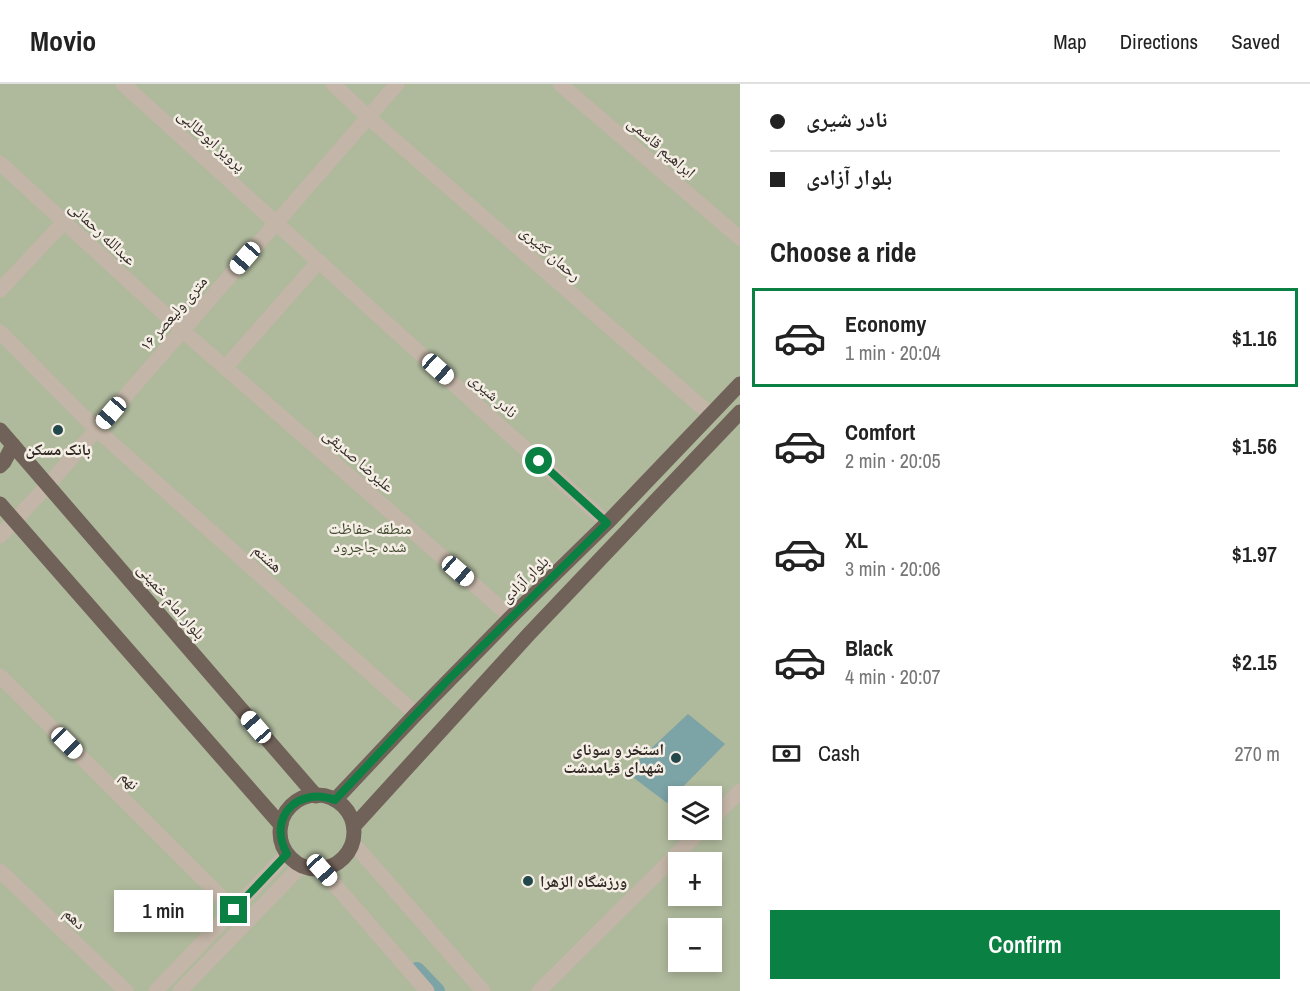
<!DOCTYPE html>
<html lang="en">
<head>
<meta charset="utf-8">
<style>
  :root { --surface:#fff; --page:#f2f2f2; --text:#222; --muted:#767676; --line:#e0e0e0; --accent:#0b8043 }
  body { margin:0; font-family:"Archivo Narrow","Noto Naskh Arabic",sans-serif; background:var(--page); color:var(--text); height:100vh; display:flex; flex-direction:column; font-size:22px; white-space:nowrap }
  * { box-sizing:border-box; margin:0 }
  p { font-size:20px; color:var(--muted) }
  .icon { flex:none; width:33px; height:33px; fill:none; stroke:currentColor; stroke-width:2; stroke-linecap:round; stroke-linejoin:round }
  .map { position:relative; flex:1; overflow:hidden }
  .details { display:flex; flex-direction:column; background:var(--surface); width:570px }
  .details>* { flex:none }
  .guide { display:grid; align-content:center; height:132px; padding:0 30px; background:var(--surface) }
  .buttons { position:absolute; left:668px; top:702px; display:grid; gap:12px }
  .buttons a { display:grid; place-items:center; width:54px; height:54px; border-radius:0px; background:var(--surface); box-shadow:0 3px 9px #0003; font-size:30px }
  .end { position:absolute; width:27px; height:27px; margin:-14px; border:8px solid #0b8043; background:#fff; box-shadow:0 0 0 3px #fff }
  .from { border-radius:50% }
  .bubble { position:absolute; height:42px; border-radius:0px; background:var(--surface); box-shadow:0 3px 9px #0003; font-size:20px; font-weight:600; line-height:42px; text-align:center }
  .car { position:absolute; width:18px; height:36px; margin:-18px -9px; border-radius:8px; box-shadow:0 0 4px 2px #0007; background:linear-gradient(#fff 24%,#345 0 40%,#fff 0 76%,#345 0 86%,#fff 0) }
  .guide b { display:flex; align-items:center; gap:21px; height:57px; font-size:22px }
  .guide b+b { border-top:2px solid var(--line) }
  .guide i { width:15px; height:15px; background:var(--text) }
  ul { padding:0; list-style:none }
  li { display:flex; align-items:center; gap:18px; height:99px; margin:0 12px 9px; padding:0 18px; border:3px solid transparent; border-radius:0px }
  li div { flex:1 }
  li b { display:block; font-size:22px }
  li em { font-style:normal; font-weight:600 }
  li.selected { border-color:var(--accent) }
  li>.icon { width:54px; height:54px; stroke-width:1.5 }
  h2 { padding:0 30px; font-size:27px; line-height:72px }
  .pay { display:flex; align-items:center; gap:15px; height:66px; padding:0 30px; font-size:22px }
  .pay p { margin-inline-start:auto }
  .action { display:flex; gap:12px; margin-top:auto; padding:12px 30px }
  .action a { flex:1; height:69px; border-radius:0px; background:var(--accent); color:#fff; font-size:24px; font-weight:600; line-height:69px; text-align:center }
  header { display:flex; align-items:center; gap:36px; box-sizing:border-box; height:84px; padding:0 30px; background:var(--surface); border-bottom:2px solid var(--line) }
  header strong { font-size:28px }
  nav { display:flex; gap:33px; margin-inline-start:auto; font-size:21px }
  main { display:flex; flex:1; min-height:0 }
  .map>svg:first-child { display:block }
  .green { fill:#afb99c; fill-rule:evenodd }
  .water { fill:#7ca3a6 }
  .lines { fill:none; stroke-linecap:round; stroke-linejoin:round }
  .canal { stroke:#7ca3a6; stroke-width:16 }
  .minor { stroke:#c3b5a7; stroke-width:15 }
  .major { stroke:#716259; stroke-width:15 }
  .route { stroke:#0b8043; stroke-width:8 }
  .poi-dot { fill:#22484c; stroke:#f5eee5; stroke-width:2 }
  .labels { text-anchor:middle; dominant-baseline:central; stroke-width:5; stroke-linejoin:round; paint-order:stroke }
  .street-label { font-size:16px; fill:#312a26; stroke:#f5eee5 }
  .poi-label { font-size:16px; font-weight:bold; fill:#312a26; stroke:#f5eee5 }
  .park-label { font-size:16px; fill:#404b2e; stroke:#f5eee5 }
</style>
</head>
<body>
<header>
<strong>Movio</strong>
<nav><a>Map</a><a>Directions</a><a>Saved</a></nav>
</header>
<main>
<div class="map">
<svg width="740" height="907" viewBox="0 0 740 907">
  <rect width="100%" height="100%" fill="#ede4d9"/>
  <path class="green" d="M0,0H740V907H0ZM678,712H711V746H678ZM678,778H711V812H678ZM678,844H711V878H678Z"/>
  <path class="water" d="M688,630L725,660L667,719L626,688Z"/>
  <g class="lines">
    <path class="canal" d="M417,886L437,907"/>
    <g class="minor">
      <path d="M123,0L607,439"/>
      <path d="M333,0L368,33L711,331"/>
      <path d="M560,0L740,154"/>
      <path d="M0,79L182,246L511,533"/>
      <path d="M0,206L64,138"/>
      <path d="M0,248L96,345L416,630"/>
      <path d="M225,284L319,177"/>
      <path d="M0,452L48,401L397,0"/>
      <path d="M0,592L234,826"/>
      <path d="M711,736L740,707"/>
      <path d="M353,759L483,907"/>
      <path d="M322,786L427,907"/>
      <path d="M0,787L126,907"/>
      <path d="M156,907L287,770"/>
      <path d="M180,907L301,782"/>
      <path d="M539,907L701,746"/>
    </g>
    <g class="major">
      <path d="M0,346L316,712"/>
      <path d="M0,382L4,378L13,361"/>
      <path d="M0,420L281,741"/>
      <circle cx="317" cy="748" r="37"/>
      <path d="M335,716L416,630L511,533L607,439L740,300"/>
      <path d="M354,742L529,550L740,328"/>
    </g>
  </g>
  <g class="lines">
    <path class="route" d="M234,826L287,770C267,734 297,702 335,716L447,597L607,439L539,377"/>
  </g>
  <g class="poi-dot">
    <circle cx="58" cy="346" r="6"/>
    <circle cx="676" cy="674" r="6"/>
    <circle cx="528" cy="797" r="6"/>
  </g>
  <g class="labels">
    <g class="street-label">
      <text transform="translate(212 56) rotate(42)">پرویز ابوطالبی</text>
      <text transform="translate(662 63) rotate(41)">ابراهیم قاسمی</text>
      <text transform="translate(103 149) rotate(43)">عبدالله رحمانی</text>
      <text transform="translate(551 169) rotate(41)">رحمان کثیری</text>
      <text transform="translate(173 229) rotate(-49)">۱۶ متری ولیعصر</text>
      <text transform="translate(494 311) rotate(42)">نادر شیری</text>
      <text transform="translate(359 376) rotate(41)">علیرضا صدیقی</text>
      <text transform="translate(268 474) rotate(42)">هشتم</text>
      <text transform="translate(524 495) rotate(-44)">بلوار آزادی</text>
      <text transform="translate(172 517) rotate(49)">بلوار امام خمینی</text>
      <text transform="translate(130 696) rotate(45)">نهم</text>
      <text transform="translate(75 834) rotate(43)">دهم</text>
    </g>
    <g class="poi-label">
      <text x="58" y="365">بانک مسکن</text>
      <text x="664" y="665" text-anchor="end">استخر و سونای<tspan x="664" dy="18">شهدای قیامدشت</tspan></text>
      <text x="540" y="797" text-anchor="start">ورزشگاه الزهرا</text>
    </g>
    <g class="park-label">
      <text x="370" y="444">منطقه حفاظت<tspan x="370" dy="18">شده جاجرود</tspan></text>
    </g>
  </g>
</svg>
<div class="buttons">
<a><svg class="icon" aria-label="layers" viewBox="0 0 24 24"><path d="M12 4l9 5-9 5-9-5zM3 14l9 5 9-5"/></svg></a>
<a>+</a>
<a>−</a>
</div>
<i class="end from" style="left:539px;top:377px"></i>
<i class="end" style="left:234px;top:826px"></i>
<div class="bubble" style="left:114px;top:806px;width:99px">1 min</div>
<i class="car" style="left:245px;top:174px;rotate:221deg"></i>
<i class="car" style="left:438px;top:285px;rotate:132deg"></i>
<i class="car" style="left:111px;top:329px;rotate:221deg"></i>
<i class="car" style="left:458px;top:487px;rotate:131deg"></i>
<i class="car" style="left:256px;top:643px;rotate:319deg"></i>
<i class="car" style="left:67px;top:659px;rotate:135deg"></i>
<i class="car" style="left:322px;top:786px;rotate:138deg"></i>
</div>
<section class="details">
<div class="guide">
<b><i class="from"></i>نادر شیری</b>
<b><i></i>بلوار آزادی</b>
</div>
<h2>Choose a ride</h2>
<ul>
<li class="selected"><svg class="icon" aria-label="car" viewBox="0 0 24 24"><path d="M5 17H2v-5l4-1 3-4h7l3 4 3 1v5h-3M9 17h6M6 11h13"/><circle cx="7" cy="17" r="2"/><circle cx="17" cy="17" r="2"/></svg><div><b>Economy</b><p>1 min · 20:04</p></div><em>$1.16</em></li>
<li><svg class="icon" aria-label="car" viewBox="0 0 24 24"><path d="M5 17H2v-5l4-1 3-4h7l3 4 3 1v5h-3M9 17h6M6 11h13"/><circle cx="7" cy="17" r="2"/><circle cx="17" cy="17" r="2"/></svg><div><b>Comfort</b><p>2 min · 20:05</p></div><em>$1.56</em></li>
<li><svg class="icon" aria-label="car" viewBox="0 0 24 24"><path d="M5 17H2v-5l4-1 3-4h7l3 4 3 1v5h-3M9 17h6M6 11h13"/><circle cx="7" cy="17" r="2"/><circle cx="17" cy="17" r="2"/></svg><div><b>XL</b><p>3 min · 20:06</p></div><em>$1.97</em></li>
<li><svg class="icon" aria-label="car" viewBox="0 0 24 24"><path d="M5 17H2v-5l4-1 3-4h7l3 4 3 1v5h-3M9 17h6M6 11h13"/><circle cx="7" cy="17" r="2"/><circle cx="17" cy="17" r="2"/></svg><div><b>Black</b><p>4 min · 20:07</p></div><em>$2.15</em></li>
</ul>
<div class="pay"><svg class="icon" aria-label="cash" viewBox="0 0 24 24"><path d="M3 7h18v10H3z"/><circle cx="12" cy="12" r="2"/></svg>Cash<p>270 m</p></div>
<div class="action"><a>Confirm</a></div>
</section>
</main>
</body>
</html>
